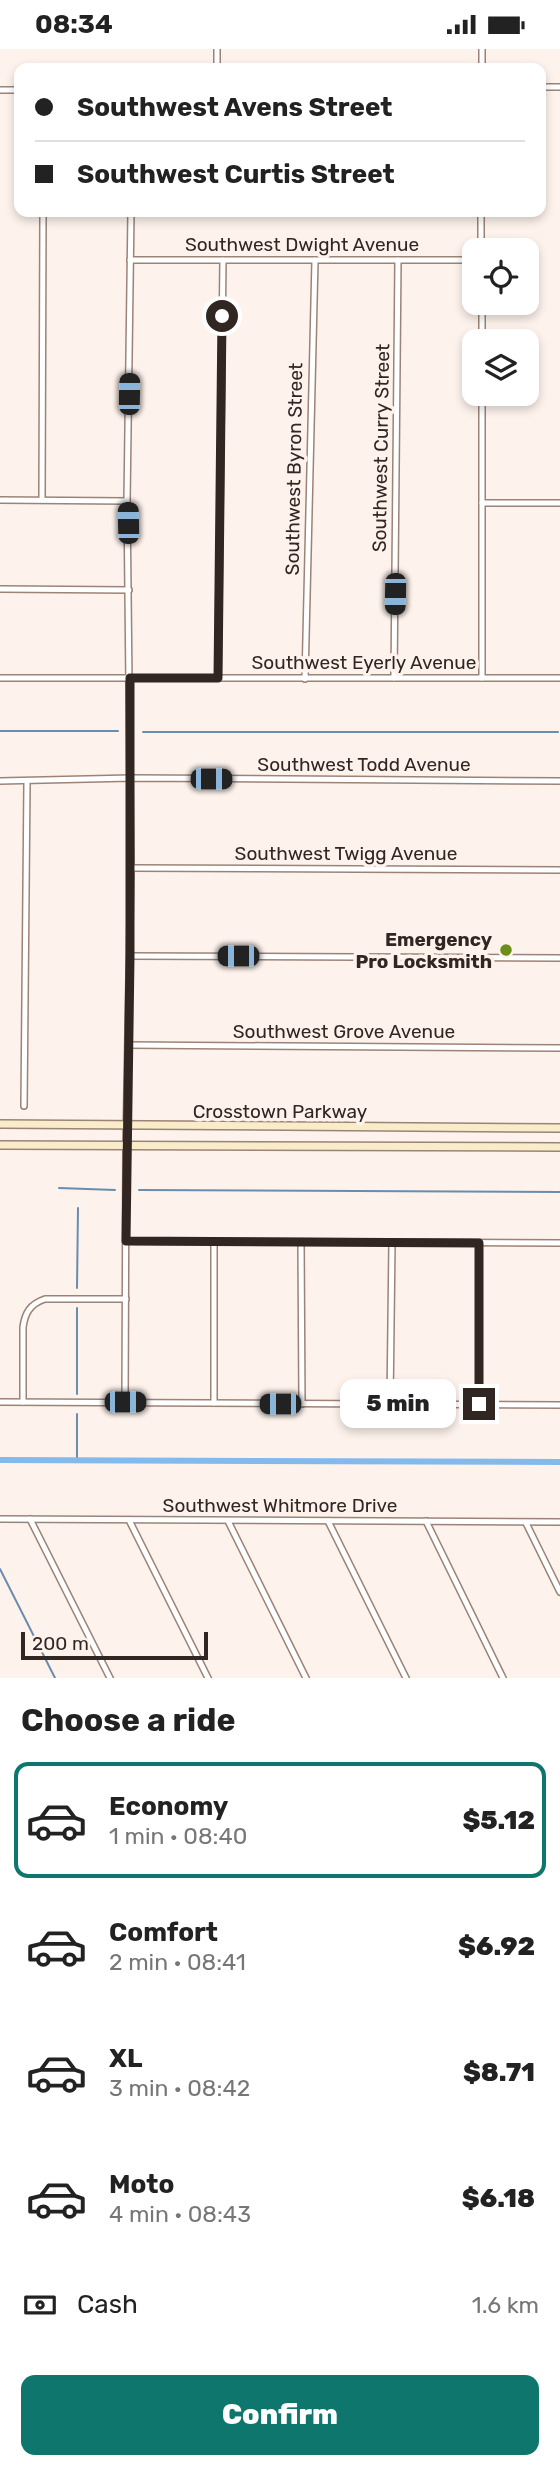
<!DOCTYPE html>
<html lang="en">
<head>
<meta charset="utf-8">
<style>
  :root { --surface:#fff; --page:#f2f2f2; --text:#222; --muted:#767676; --line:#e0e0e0; --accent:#0f766e }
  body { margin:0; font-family:Rubik,sans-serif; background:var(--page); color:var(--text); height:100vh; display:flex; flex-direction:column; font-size:26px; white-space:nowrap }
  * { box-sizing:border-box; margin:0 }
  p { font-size:23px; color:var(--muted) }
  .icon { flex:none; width:38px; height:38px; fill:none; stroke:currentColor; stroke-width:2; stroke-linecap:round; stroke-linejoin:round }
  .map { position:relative; height:1629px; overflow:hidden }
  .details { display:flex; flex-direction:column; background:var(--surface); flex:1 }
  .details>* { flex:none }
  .hud { position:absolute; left:14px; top:14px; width:532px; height:154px; border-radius:14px; box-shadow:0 4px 10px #0003; display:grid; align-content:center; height:154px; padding:0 21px; background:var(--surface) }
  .tools { position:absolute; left:462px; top:189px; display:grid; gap:14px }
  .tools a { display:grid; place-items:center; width:77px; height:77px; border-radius:14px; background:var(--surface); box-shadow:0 4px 10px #0003; font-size:35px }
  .scale { position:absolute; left:21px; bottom:18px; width:187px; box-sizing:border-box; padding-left:7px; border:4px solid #312622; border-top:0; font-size:19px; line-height:24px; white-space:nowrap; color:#312622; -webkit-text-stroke:5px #fdf2ec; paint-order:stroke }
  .end { position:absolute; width:32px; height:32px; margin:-16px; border:9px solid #312622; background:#fff; box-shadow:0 0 0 4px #fff }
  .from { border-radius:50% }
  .bubble { position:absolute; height:49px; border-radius:14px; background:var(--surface); box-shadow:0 4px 10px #0003; font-size:23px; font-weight:800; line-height:49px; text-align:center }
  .car { position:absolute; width:21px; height:42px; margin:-21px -10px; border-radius:9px; box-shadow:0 0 5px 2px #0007; background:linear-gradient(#222 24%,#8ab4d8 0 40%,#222 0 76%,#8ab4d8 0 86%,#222 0) }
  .hud b { display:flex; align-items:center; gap:24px; height:66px; font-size:26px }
  .hud b+b { border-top:2px solid var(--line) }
  .hud i { width:18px; height:18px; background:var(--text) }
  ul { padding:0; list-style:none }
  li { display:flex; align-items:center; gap:21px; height:116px; margin:0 14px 10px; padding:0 7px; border:4px solid transparent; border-radius:14px }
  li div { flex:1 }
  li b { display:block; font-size:26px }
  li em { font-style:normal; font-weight:800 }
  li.current { border-color:var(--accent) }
  li>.icon { width:63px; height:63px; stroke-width:1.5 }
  h2 { padding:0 21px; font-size:32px; line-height:84px }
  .pay { display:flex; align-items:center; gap:18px; height:77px; padding:0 21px; font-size:26px }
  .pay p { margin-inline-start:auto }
  .button { display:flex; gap:14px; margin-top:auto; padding:14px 21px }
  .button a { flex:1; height:80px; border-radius:14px; background:var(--accent); color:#fff; font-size:28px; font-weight:800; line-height:80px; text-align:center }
  .status { display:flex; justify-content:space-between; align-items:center; height:49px; padding:0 35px; background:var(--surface); direction:ltr }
  .status svg { height:19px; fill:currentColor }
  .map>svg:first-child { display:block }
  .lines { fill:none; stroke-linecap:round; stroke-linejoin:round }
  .stream { stroke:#6a8daf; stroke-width:2 }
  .canal { stroke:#83b9eb; stroke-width:6 }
  .minor-casing { stroke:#9c8377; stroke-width:8 }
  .secondary-casing { stroke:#9c8377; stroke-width:10 }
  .minor { stroke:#fff; stroke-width:5 }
  .secondary { stroke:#f8ecc9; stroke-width:7 }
  .route { stroke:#312622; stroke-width:9 }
  .poi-dot { fill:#6a8e16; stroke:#fdf2ec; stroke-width:2.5 }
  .labels { text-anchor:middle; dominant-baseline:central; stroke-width:7; stroke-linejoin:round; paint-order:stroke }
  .street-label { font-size:19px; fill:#312622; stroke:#fdf2ec }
  .poi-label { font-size:19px; font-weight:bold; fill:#312622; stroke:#fdf2ec; text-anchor:end }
</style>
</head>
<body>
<div class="status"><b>08:34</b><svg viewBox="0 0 49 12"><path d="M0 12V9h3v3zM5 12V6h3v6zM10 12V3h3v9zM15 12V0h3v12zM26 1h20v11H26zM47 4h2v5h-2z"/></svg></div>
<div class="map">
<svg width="560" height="1629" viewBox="0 0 560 1629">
  <rect width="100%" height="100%" fill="#fdf2ec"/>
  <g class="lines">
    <g class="stream">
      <path d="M0,682H118"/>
      <path d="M143,683H558"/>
      <path d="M59,1139L115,1141"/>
      <path d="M139,1141L560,1143"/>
      <path d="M77,1239L78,1159"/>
      <path d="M77,1259V1345"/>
      <path d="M77,1365V1411"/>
      <path d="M0,1520L55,1629"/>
    </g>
    <path class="canal" d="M0,1411L560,1413"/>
    <g class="minor-casing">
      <g id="minor">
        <path d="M217,19V0"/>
        <path d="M482,19V0"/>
        <path d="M541,38H560"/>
        <path d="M0,41H19"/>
        <path d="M481,163V201"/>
        <path d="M130,211H474"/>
        <path d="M482,254V292"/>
        <path d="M0,451L127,452"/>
        <path d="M42,451L43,163"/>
        <path d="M482,454H560"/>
        <path d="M0,540L129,541"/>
        <path d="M0,629H560"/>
        <path d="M218,629L223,211"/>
        <path d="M394,629L398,211"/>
        <path d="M482,629V345"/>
        <path d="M305,630L315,211"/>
        <path d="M0,732L131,729L560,732"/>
        <path d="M131,819L560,821"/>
        <path d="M130,907L560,909"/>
        <path d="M128,996L560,999"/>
        <path d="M24,1057L27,733"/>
        <path d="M126,1192L560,1194"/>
        <path d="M301,1193L302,1355"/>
        <path d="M479,1194V1355"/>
        <path d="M0,1353L560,1356"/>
        <path d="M23,1353V1278C25,1264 30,1255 45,1250H126"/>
        <path d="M125,1353L126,1096L131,819L127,452L131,163"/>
        <path d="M214,1354V1192"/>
        <path d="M390,1355L392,1193"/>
        <path d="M0,1470L560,1473"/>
        <path d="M30,1470L110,1629"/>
        <path d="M129,1471L208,1629"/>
        <path d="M228,1472L306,1629"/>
        <path d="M328,1472L406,1629"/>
        <path d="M426,1472L503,1629"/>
        <path d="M526,1474L560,1543"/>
      </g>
    </g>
    <g class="secondary-casing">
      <g id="secondary">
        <path d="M0,1075L560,1079"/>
        <path d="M0,1096L560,1098"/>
      </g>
    </g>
    <use href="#minor" class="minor"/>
    <use href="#secondary" class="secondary"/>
  </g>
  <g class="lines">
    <path class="route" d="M222,267L218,629H130V907L126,1192L479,1194V1355"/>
  </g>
  <circle class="poi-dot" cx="506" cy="901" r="7"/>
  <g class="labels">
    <g class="street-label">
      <text x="302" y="195">Southwest Dwight Avenue</text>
      <text transform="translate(381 399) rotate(-89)">Southwest Curry Street</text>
      <text transform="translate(294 420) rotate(-89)">Southwest Byron Street</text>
      <text x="364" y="613">Southwest Eyerly Avenue</text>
      <text x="364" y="715">Southwest Todd Avenue</text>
      <text x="346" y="804">Southwest Twigg Avenue</text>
      <text x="344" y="982">Southwest Grove Avenue</text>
      <text x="280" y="1062">Crosstown Parkway</text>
      <text x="280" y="1456">Southwest Whitmore Drive</text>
    </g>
    <g class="poi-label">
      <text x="492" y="890">Emergency<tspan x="492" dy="22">Pro Locksmith</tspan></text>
    </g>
  </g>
</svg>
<div class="tools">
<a><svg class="icon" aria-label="locate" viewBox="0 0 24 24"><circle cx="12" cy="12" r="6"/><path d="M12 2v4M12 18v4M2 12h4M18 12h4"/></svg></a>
<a><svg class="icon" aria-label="layers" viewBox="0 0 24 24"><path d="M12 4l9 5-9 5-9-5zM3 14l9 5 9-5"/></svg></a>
</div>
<div class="scale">200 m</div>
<i class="end from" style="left:222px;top:267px"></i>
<i class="end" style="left:479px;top:1355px"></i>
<div class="bubble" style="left:340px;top:1330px;width:116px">5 min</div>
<i class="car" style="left:129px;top:345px;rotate:1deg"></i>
<i class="car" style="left:128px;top:474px;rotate:359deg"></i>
<i class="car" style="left:395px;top:545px;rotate:181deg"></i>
<i class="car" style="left:211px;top:730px;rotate:90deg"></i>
<i class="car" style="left:238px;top:907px;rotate:270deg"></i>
<i class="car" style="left:125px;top:1353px;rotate:90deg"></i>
<i class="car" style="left:280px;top:1355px;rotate:270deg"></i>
<div class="hud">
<b><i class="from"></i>Southwest Avens Street</b>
<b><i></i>Southwest Curtis Street</b>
</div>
</div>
<section class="details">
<h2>Choose a ride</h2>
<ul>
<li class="current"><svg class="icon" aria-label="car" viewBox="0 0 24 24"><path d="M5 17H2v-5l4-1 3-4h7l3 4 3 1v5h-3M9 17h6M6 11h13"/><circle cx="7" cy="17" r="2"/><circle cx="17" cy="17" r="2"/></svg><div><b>Economy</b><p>1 min · 08:40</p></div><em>$5.12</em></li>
<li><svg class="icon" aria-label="car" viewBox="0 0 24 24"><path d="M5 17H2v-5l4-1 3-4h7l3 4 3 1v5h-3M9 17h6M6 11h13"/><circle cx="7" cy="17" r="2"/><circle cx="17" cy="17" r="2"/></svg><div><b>Comfort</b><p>2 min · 08:41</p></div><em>$6.92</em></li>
<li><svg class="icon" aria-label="car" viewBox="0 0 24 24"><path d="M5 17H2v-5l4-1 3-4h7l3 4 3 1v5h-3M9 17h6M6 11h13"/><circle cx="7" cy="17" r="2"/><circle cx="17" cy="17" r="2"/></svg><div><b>XL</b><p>3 min · 08:42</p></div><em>$8.71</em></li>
<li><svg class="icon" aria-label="car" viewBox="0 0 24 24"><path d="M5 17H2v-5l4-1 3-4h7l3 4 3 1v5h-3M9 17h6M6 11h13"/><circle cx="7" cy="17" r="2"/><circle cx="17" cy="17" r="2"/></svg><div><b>Moto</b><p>4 min · 08:43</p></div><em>$6.18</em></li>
</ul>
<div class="pay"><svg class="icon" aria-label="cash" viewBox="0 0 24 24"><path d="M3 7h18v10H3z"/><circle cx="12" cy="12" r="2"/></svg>Cash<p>1.6 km</p></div>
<div class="button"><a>Confirm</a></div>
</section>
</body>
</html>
